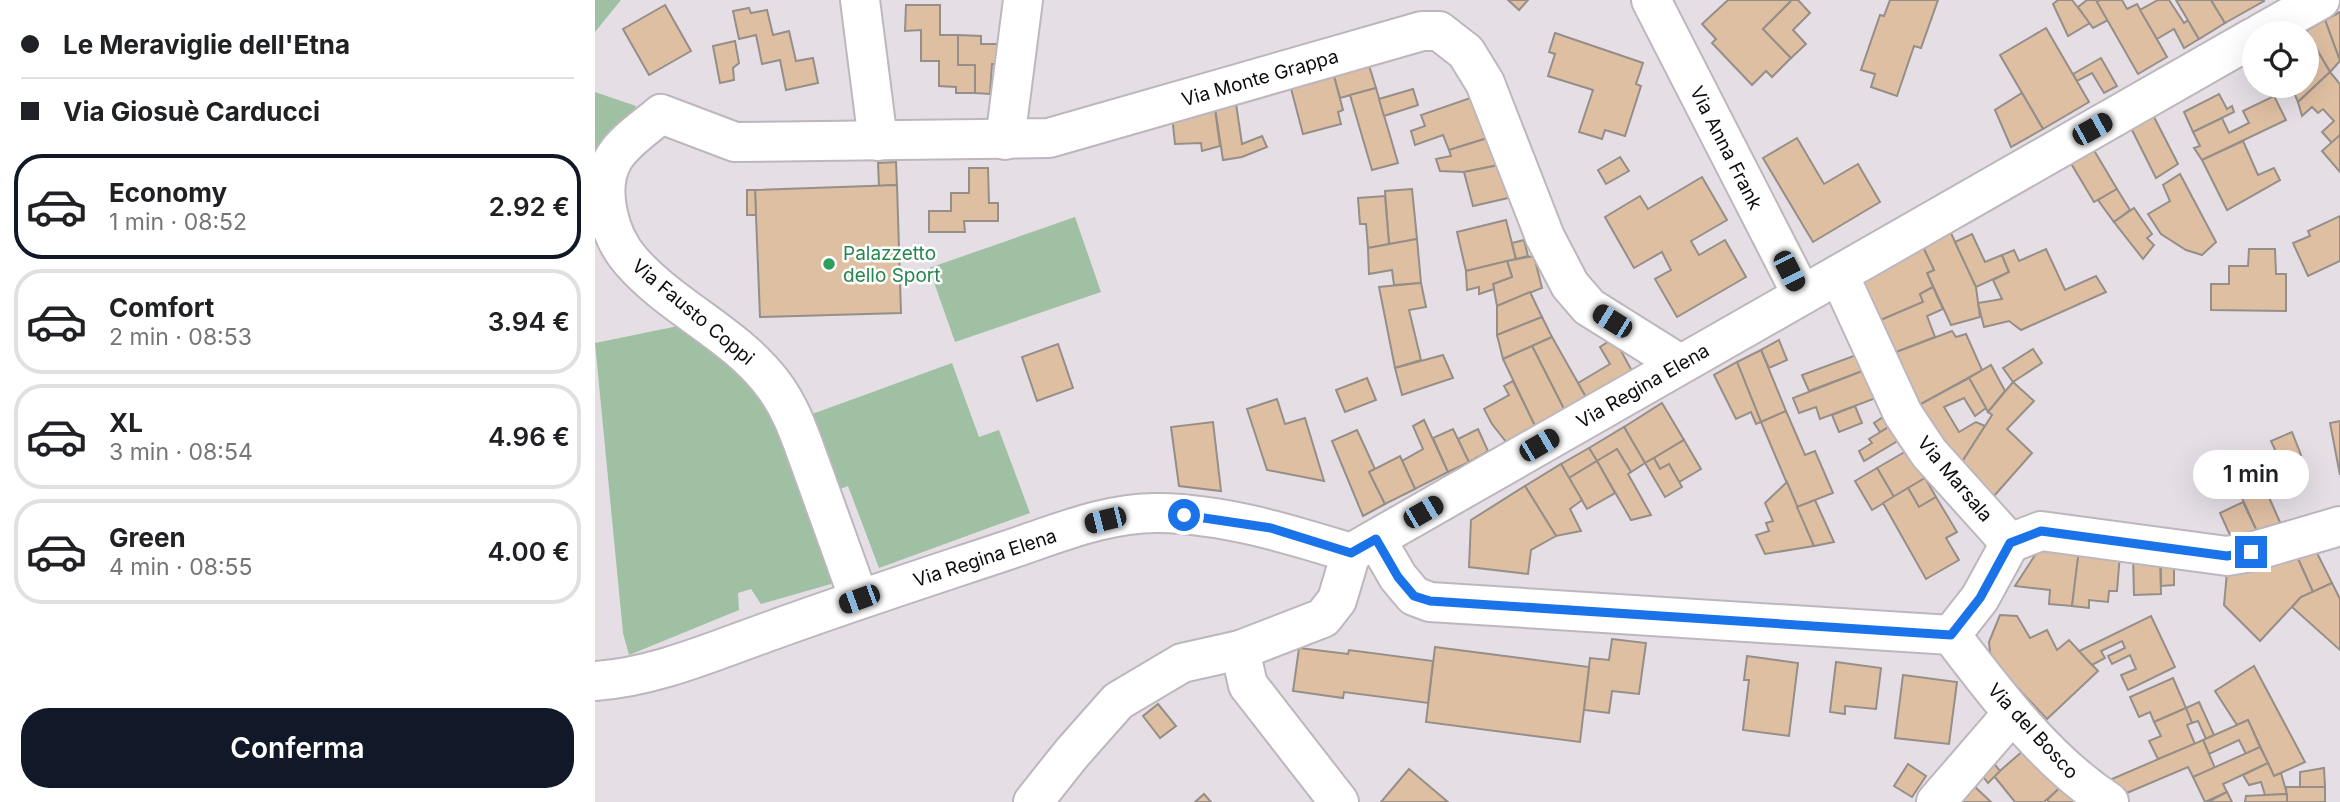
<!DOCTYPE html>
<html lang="it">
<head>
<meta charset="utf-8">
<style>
  :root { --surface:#fff; --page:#f2f2f2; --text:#202124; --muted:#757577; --line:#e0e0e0; --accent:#111827 }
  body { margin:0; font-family:Inter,sans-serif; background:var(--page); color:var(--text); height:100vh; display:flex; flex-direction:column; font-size:26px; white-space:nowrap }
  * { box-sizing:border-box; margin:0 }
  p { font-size:23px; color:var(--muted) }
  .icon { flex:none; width:38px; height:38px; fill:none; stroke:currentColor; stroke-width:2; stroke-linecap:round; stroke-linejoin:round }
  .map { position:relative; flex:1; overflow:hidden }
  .sheet { display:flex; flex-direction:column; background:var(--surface); width:595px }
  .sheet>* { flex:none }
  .guide { display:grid; align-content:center; height:154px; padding:0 21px; background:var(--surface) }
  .fabs { position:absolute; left:1647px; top:21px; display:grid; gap:14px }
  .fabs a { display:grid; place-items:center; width:77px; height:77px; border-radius:50%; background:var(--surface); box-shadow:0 7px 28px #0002; font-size:35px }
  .end { position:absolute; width:32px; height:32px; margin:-16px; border:9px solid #1a73e8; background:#fff; box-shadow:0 0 0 4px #fff }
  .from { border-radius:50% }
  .bubble { position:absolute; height:49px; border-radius:24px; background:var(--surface); box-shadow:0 7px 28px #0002; font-size:23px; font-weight:600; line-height:49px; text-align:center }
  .car { position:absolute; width:21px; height:42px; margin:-21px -10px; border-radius:9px; box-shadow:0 0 5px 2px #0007; background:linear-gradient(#222 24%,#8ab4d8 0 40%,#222 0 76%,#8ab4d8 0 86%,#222 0) }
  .guide b { display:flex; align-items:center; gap:24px; height:66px; font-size:26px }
  .guide b+b { border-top:2px solid var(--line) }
  .guide i { width:18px; height:18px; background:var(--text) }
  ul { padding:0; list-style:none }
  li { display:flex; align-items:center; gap:21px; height:105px; margin:0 14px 10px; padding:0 7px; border:4px solid var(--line); border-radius:28px }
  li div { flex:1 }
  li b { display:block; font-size:26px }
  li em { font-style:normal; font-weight:600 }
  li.on { border-color:var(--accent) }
  li>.icon { width:63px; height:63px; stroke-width:1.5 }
  .cta { display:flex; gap:14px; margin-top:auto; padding:14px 21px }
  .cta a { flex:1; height:80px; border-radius:28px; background:var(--accent); color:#fff; font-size:28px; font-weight:600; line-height:80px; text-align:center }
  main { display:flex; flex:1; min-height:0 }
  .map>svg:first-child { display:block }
  .green { fill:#9fc0a3 }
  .building { fill:#dfbfa2; stroke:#958e89; stroke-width:2 }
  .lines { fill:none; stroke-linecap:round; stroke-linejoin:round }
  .minor-casing { stroke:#bdb7bd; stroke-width:42 }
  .minor { stroke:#fff; stroke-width:38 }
  .route { stroke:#1a73e8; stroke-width:9 }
  .leisure-dot { fill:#2e9e5b; stroke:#fff; stroke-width:2.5 }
  .labels { text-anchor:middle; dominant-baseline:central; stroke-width:5; stroke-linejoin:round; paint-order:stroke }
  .street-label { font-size:19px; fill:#0e0c0e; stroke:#fff }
  .leisure-label { font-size:19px; fill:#27864d; stroke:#fff; text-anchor:start }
</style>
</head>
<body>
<main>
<section class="sheet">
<div class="guide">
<b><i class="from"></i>Le Meraviglie dell'Etna</b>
<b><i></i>Via Giosuè Carducci</b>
</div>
<ul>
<li class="on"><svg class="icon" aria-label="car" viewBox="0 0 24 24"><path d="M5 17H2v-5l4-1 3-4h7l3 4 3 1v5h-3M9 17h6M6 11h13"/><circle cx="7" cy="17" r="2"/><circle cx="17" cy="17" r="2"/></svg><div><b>Economy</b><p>1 min · 08:52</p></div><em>2.92 €</em></li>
<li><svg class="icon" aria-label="car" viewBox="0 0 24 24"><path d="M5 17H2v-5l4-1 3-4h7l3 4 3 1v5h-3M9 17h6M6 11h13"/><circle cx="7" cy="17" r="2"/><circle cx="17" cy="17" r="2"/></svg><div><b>Comfort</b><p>2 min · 08:53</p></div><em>3.94 €</em></li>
<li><svg class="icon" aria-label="car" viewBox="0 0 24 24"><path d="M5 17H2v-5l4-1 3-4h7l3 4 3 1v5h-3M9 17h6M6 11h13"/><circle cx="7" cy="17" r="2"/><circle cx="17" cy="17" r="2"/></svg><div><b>XL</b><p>3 min · 08:54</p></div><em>4.96 €</em></li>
<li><svg class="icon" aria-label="car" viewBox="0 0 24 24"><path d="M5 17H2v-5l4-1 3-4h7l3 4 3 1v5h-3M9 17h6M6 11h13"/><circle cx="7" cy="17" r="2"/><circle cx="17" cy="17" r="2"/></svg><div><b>Green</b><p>4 min · 08:55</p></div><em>4.00 €</em></li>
</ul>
<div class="cta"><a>Conferma</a></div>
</section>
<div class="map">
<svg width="1745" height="802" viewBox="0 0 1745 802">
  <rect width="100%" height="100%" fill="#e5dfe5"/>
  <g class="green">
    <path d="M0,0H26L0,32Z"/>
    <path d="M0,92L41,106L0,180Z"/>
    <path d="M480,217L506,292L360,342L334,268Z"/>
    <path d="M88,325L177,397L244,573L236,584L166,604L156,589L143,593L144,610L34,655L28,633L0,343Z"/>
    <path d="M357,363L384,437L404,430L435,513L284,568L253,486L237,492L209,417Z"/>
  </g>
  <g class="building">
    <path d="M913,0H933L924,10Z"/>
    <path d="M1133,0H1197L1168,29L1196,58L1177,77L1171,71L1157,85L1117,43L1121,39L1107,24Z"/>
    <path d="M1197,0H1203L1215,13L1198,30L1211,44L1196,58L1168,29Z"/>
    <path d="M1295,0H1343L1326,48L1319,46L1302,96L1276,87L1280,74L1266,70L1285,15L1289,16Z"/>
    <path d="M1463,0H1477L1495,23L1473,36L1458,4Z"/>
    <path d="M1492,0H1501L1513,20L1498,28L1483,7Z"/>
    <path d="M1505,0H1527L1532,9L1542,4L1572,57L1543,74L1502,2Z"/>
    <path d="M1563,0H1574L1589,23L1593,20L1604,39L1589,48L1579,29L1562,39L1545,10Z"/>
    <path d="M1581,0H1616L1630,23L1604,39Z"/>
    <path d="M1616,0H1668L1669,1L1630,23Z"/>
    <path d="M70,5L96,51L54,75L28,29Z"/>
    <path d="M311,5H345V35H363V65H380V93H361V87L344,86V61H326V30L310,31Z"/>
    <path d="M154,8L156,13L172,10L178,35L194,31L201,61L218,58L223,83L191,90L185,60L167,64L161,35L144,39L138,11Z"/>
    <path d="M1745,12V61L1730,20Z"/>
    <path d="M1730,20L1745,61L1735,72L1711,31Z"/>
    <path d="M1451,28L1494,102L1448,129L1405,55Z"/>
    <path d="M1711,31L1735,72L1703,102L1696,86H1712V33H1706Z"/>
    <path d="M960,33L1048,63L1041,84L1046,86L1030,136L1010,130L1007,139L984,132L998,90L953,76L960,54L954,52Z"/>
    <path d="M363,35L386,36V44H409L406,64H397L395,94L380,93V65H363Z"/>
    <path d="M140,41L144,63L138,68L139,80L125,83L118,46Z"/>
    <path d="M1506,58L1522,86L1509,93L1497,73L1482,81L1478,74Z"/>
    <path d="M772,59L781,88L745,98L737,69Z"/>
    <path d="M737,69L748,110L743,112L746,124L708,134L694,81Z"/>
    <path d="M1735,72L1745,84V135L1737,143L1727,132L1739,121L1728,109L1723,113L1717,107L1707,116L1703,102Z"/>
    <path d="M781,88L803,163L777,170L755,95Z"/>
    <path d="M818,89L823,105L789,116L784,99Z"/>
    <path d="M1427,93L1448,129L1416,147L1400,110Z"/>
    <path d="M1624,94L1632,109L1637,106L1639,112L1598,132L1589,112Z"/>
    <path d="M884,95L899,136L854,150L848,135L820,145L816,131L830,126L826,115Z"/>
    <path d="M1679,96L1691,120L1607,160L1599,148L1605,146L1598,132L1627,118L1634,133L1654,123L1648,111Z"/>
    <path d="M640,97L647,144L667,136L672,147L647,157L628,160L619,102Z"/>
    <path d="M619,102L625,146L607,151L606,143L580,144L577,115Z"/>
    <path d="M1558,115L1583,164L1561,178L1535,126Z"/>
    <path d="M1745,135V172L1727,151Z"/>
    <path d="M899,136L909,164L869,172L845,171L841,159L856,156L854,150Z"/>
    <path d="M1202,138L1229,184L1263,164L1285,202L1218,242L1168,158Z"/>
    <path d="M1648,141L1663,175L1679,168L1685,180L1632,210L1607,160Z"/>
    <path d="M1497,147L1522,189L1499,202L1474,160Z"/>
    <path d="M1025,157L1034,171L1011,184L1003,170Z"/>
    <path d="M301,162L302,185L284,186L283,163Z"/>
    <path d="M909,164L922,196L878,206L869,172Z"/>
    <path d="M374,168H393L394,203H403V221H369L370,232H334V211H356V193H374Z"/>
    <path d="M1585,174L1621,242L1607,255L1591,250L1566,234L1553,214L1575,201L1568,185Z"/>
    <path d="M1107,177L1132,220L1096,241L1104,255L1130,240L1151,277L1082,317L1060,279L1076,270L1067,252L1039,268L1010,217L1045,196L1053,209Z"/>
    <path d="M302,185L306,313L165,317L160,190Z"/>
    <path d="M817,189L822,239L794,244L790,191Z"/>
    <path d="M1522,189L1535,210L1519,222L1503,200Z"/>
    <path d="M152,190H160L161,215H152Z"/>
    <path d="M790,196L794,244L773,248L771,224H765L763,198Z"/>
    <path d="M1539,208L1557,234L1552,238L1559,245L1548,259L1519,222Z"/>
    <path d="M1745,216V261L1713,276L1698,243L1715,236L1713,231Z"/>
    <path d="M911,220L921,259L871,271L862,232Z"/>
    <path d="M1355,231L1381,287L1385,317L1356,325L1332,273L1339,270L1328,247Z"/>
    <path d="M1377,234L1390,262L1407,255L1414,272L1381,287L1360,242Z"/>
    <path d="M822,239L826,283L799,285L797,270L774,274L773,248Z"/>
    <path d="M929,240L933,256L921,259L917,243Z"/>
    <path d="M1328,247L1339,270L1332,273L1338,287L1325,294L1328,302L1281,322L1263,285Z"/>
    <path d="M1451,249L1470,290L1501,276L1511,292L1426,330L1414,321L1389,327L1383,303L1407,299L1398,280L1414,272L1407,255L1419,250L1424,261Z"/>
    <path d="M1654,249H1680L1681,274H1691V311L1616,310V284H1634V266H1653Z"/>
    <path d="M939,256L947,288L902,306L898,284L917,277L912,261Z"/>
    <path d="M912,261L917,277L898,284L899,289L884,294V287L872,290L871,271Z"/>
    <path d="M826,283L831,307L814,310L826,360L800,368L784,287Z"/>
    <path d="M1338,287L1348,309L1332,316L1340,337L1296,354L1281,322L1328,302L1325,294Z"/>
    <path d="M935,292L947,317L902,335V306Z"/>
    <path d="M947,317L957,337L908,359L902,335Z"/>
    <path d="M1357,331L1361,337L1371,334L1387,370L1322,406L1296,354Z"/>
    <path d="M957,337L991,397L969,409L937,346Z"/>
    <path d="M1019,338L1037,371L991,397L983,383L1015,364L1005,347Z"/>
    <path d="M1184,340L1192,360L1174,368L1166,350Z"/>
    <path d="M463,344L478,388L442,401L427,357Z"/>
    <path d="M937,346L969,409L940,426L908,359Z"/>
    <path d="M1438,349L1447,363L1418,382L1408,368Z"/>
    <path d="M1166,350L1191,411L1166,422L1142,362Z"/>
    <path d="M1264,354L1270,370L1214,391L1207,375Z"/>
    <path d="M848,355L858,378L807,395L800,368Z"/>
    <path d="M1142,362L1166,422L1161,424L1156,412L1141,419L1119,375Z"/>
    <path d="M1396,365L1410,391L1393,412L1374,378Z"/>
    <path d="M1270,370L1281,398L1225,419L1221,407L1204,413L1198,398Z"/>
    <path d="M772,378L781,400L750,412L741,390Z"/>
    <path d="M1374,378L1391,408L1380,416L1369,398L1349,407L1364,432L1381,422L1390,426L1365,465L1322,406Z"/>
    <path d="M918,381L940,426L912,443L897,424L889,409L914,395L909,386Z"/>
    <path d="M1418,382L1439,401L1412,429L1437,453L1399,496L1365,465L1397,415L1393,412Z"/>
    <path d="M682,399L690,424L710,418L729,481L672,470L652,409Z"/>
    <path d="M1067,403L1089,440L1050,463L1029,427Z"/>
    <path d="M1260,406L1267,423L1244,432L1237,415Z"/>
    <path d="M1191,411L1210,455L1220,451L1238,493L1202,507L1166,422Z"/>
    <path d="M1291,415L1297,425L1285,432L1279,423Z"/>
    <path d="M829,420L853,472L820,489L807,461L828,449L818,426Z"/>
    <path d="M1745,421V475L1735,423Z"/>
    <path d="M618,422L626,491L584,486L576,427Z"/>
    <path d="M1297,425L1306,439L1269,461L1264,451L1277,443L1274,439Z"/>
    <path d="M1029,427L1050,463L1036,472L1022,449L1002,461L994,448Z"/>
    <path d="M858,429L874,462L853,472L838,438Z"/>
    <path d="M883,429L893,451L874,462L863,439Z"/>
    <path d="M762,430L780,469L774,472L790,504L768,516L737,441Z"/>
    <path d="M1697,432L1706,455L1686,463L1676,441Z"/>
    <path d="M1089,440L1106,469L1084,482L1074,464L1065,469L1059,458Z"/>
    <path d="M994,448L1002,461L974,478L966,464Z"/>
    <path d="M1022,449L1036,472L1033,474L1056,515L1036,520L1002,461Z"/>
    <path d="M1313,450L1330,478L1299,497L1282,468Z"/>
    <path d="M805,456L820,489L790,504L774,472Z"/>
    <path d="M1059,458L1065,469L1074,464L1087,487L1070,497L1050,463Z"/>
    <path d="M1002,461L1020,493L992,509L974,478Z"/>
    <path d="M966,464L987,500L975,509L986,531L961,536L930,486Z"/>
    <path d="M1282,468L1299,497L1277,510L1260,481Z"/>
    <path d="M1665,477L1688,529L1665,538L1642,487Z"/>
    <path d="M1330,478L1341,497L1324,507L1313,488Z"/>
    <path d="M1192,482L1219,546L1170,554L1161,535L1174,531L1171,523L1178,521L1170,503Z"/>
    <path d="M930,486L961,536L936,550L933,574L874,567L876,520Z"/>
    <path d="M1313,488L1324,507L1341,497L1362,532L1351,538L1364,560L1331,579L1288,503Z"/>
    <path d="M1220,500L1239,542L1219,546L1202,507Z"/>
    <path d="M1648,502L1665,538L1638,542L1625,513Z"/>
    <path d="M1446,546L1484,550L1477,606L1454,604L1455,590L1420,586Z"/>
    <path d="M1719,547L1737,583L1718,592L1700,552Z"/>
    <path d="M1484,550L1525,554L1522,591H1514L1513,602L1494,600V608L1477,606Z"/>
    <path d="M1700,552L1718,592L1706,597L1665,641L1629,605L1632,572Z"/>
    <path d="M1538,555L1565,558L1566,594L1539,595Z"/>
    <path d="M1579,566V585L1566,586V567Z"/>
    <path d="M1737,583L1745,599V650L1697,607L1706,597Z"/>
    <path d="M1405,615L1422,616L1435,638L1452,630L1462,650L1474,640L1503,671L1452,719L1399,663L1395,652L1394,642Z"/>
    <path d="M1556,616L1580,667L1533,690L1526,675L1541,669L1535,655L1517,664L1513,656L1530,648L1527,641L1506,651L1510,658L1497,665L1484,651Z"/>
    <path d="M1017,639L1051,643L1044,694L1017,691L1014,713L989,710L995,658L1014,660Z"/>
    <path d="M840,647L994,667L985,742L831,722Z"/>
    <path d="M704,648L753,654L754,650L838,661L833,703L749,692L748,698L698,691Z"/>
    <path d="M1152,656L1203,663L1194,736L1148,730L1154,680H1149Z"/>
    <path d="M1241,662L1286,668L1281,709L1250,706V714L1235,712Z"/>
    <path d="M1659,666L1710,762L1679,776L1653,720L1642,725L1620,691Z"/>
    <path d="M1308,675L1362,682L1354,744L1300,738Z"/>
    <path d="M1578,678L1591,708L1559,722L1555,712L1544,717L1535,697Z"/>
    <path d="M1604,702L1619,735L1611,739L1603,721L1597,723L1591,708Z"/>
    <path d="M563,704L581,726L565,738L548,716Z"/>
    <path d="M1591,708L1597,723L1592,725L1600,744L1563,759L1554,741L1566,736L1559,722Z"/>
    <path d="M1653,720L1665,747L1651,754L1644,740L1614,754L1608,740Z"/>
    <path d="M1608,740L1620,768L1598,777L1593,767L1527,795L1510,782Z"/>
    <path d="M1437,743L1470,783L1449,802H1420L1399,776Z"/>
    <path d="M1665,747L1673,763L1628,784L1632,792L1610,802L1598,777Z"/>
    <path d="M1397,761L1405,771L1393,783L1386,774Z"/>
    <path d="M1673,763L1679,776L1686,773L1692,794L1670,795L1666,782L1654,785L1648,775Z"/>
    <path d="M1313,764L1331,776L1317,797L1299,786Z"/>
    <path d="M1729,768L1730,787H1705V772Z"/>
    <path d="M814,769L853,802H786Z"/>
    <path d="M1470,783L1480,797L1479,802H1454L1452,800Z"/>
    <path d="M1378,785L1396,802H1366Z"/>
    <path d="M1691,787H1730V802H1692Z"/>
    <path d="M1632,792L1637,802H1613Z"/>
    <path d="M609,794L616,802H600Z"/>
    <path d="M1692,794V802H1650L1651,796Z"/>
  </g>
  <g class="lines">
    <g class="minor-casing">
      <g id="minor">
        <path d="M265,0L283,141"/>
        <path d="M1056,0L1207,295"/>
        <path d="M1666,33L1725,0"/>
        <path d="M410,140L428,0"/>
        <path d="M1244,275L1308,414L1334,453L1415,543"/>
        <path d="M781,539L803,577L819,596L835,602L1356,635C1401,694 1451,761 1514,802"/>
        <path d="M1415,543L1446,531L1632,556L1656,552L1745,526"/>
        <path d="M264,599C249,557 234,516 219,474C207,442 198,410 177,383C139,333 77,308 36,261C14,236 1,188 19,158C29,141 51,127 66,114L140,142L454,138L827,31H844L871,52L890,83L950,237L975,285L994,307L1085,364"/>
        <path d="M1356,635L1385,598L1415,543"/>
        <path d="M645,650L653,685L744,802"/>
        <path d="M0,681C61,677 121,650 178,630C255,602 332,577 410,551C459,535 511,512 564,513C630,514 694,534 756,553L1659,37"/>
        <path d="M438,802L477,753L523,701L587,663L645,650L728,618L742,600L756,553"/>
        <path d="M1341,802L1417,714"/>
      </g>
    </g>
    <use href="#minor" class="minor"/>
  </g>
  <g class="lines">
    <path class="route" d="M589,515L676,528L756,553L781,539L803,577L819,596L835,601L1356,635L1385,598L1415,543L1446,531L1632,556L1656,552"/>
  </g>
  <circle class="leisure-dot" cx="234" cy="264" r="7"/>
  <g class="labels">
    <g class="street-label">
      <text transform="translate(665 78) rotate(-16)">Via Monte Grappa</text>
      <text transform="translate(1131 148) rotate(63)">Via Anna Frank</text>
      <text transform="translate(98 312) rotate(40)">Via Fausto Coppi</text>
      <text transform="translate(1048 386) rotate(-30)">Via Regina Elena</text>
      <text transform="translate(1360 479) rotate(50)">Via Marsala</text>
      <text transform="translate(390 558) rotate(-18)">Via Regina Elena</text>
      <text transform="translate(1438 731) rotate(47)">Via del Bosco</text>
    </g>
    <g class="leisure-label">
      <text x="248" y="253">Palazzetto<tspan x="248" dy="22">dello Sport</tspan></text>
    </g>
  </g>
</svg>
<div class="fabs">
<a><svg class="icon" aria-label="locate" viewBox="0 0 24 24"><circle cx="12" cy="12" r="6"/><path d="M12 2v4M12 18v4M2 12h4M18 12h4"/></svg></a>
</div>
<i class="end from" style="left:589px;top:515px"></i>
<i class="end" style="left:1656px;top:552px"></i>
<div class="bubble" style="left:1598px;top:450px;width:116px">1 min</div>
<i class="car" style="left:1497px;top:129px;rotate:61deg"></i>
<i class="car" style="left:1194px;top:271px;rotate:153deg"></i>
<i class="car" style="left:1017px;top:321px;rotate:302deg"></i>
<i class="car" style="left:944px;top:445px;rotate:60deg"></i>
<i class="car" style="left:828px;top:512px;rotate:60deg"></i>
<i class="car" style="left:510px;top:520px;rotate:256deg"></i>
<i class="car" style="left:264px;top:599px;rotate:250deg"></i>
</div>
</main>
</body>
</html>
